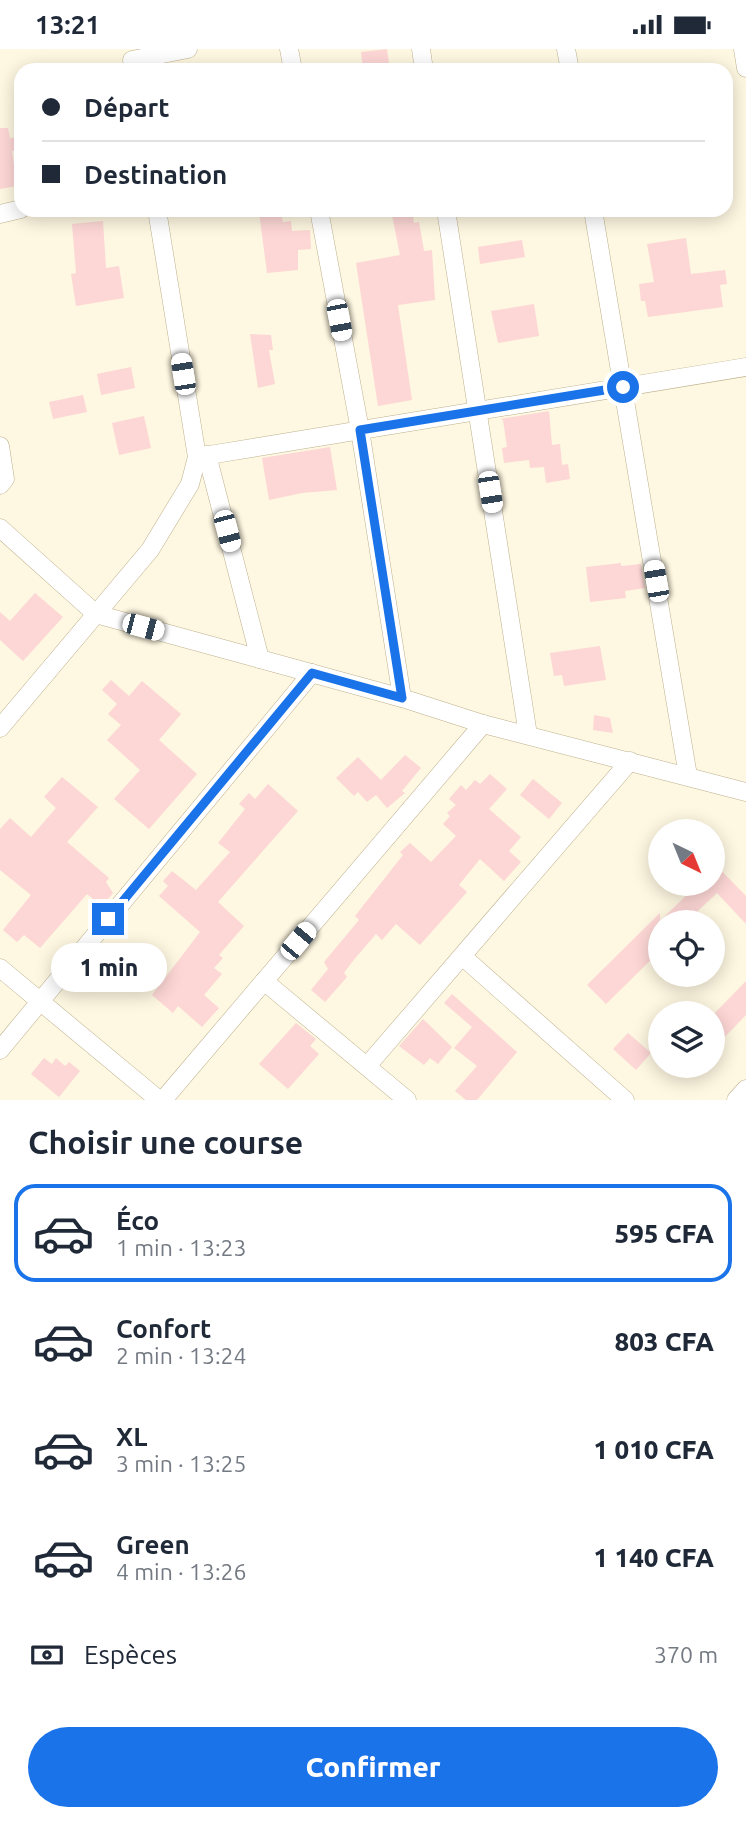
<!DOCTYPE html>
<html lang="fr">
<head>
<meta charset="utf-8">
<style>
  :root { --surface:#fff; --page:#f6f6f7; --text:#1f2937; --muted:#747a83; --line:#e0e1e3; --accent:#1a73e8 }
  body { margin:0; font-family:Ubuntu,sans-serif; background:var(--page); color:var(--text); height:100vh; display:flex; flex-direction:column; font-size:26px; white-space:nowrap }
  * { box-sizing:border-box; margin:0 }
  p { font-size:23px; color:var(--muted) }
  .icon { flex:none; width:38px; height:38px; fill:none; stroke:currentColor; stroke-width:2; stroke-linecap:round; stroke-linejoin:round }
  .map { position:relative; height:1051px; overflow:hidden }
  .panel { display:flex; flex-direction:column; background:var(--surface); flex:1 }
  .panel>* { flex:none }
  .guide { position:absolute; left:14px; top:14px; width:719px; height:154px; border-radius:21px; box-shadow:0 4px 18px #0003; display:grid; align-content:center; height:154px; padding:0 28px; background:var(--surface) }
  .needle { width:46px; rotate:137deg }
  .controls { position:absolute; left:648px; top:770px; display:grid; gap:14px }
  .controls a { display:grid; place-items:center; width:77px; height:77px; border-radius:50%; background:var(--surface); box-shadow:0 4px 18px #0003; font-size:35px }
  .end { position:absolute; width:32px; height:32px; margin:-16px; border:9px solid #1a73e8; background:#fff; box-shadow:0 0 0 4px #fff }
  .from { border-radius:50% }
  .bubble { position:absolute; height:49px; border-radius:24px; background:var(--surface); box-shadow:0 4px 18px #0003; font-size:23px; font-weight:800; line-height:49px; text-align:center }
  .car { position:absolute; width:21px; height:42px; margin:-21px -10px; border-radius:9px; box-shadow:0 0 5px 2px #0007; background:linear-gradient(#fff 24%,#345 0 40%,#fff 0 76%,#345 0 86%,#fff 0) }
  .guide b { display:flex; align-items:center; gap:24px; height:66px; font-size:26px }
  .guide b+b { border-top:2px solid var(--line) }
  .guide i { width:18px; height:18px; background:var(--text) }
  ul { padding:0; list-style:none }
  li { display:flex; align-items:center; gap:21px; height:98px; margin:0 14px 10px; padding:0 14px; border:4px solid transparent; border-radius:21px }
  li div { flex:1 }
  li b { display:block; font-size:26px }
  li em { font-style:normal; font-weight:800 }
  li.current { border-color:var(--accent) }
  li>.icon { width:63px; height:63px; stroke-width:1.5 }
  h2 { padding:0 28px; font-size:32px; line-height:84px }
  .pay { display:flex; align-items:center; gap:18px; height:77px; padding:0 28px; font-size:26px }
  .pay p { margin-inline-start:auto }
  .action { display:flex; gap:14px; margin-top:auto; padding:14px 28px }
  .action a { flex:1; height:80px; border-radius:42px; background:var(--accent); color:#fff; font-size:28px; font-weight:800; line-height:80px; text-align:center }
  .status { display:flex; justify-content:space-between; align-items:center; height:49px; padding:0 35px; background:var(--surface); direction:ltr }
  .status svg { height:19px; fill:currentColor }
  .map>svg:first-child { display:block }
  .building { fill:#fdd7d5 }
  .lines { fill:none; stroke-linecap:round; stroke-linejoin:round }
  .street-casing { stroke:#bdb08d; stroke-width:19 }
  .street { stroke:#fff; stroke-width:18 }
  .route { stroke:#1a73e8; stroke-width:9 }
</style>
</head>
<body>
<div class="status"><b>13:21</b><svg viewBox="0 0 49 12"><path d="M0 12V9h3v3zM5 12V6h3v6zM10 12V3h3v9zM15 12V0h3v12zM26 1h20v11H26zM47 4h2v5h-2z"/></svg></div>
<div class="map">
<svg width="746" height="1051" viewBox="0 0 746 1051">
  <rect width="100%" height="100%" fill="#fef7e1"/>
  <g class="building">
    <path d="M387,0L390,21H363L361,3Z"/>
    <path d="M0,79H8L10,89L21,88V101L12,102L17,137L0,140Z"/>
    <path d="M280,161L283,173L291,172L292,182L310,181L311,200L298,201V221L267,224L259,163Z"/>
    <path d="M391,161H412L414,174L419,173L424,202L432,201L435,251L398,256L412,351L378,357L356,214L400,206Z"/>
    <path d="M103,172L106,219L119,217L124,249L76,257L71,225L76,224L72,175Z"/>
    <path d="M686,189L691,225L725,221L727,235L720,236L723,258L648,268L645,252H641L639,235L654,233L647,195Z"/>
    <path d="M522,191L525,208L480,215L478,198Z"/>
    <path d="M534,255L539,287L498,294L491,262Z"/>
    <path d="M250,285L271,286L273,301H269L275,335L258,339Z"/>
    <path d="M131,318L135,339L101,346L97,325Z"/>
    <path d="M83,346L87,363L53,370L49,353Z"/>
    <path d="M549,362L552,396L560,395L562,416L568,415L570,430L546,434L544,418L530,419L529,411L504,414L502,399L507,398L503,371L500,370Z"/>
    <path d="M144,367L151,399L119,406L112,374Z"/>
    <path d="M330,398L337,441L302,444L269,451L262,409Z"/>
    <path d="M621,514V517L641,515L645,539L625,542L626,549L590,553L586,518Z"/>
    <path d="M35,544L63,568L23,612L0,591V563L10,572Z"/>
    <path d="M600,597L606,631L564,637L562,626L554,627L550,604Z"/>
    <path d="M111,631L129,647L142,632L181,665L159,691L197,725L149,780L114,750L140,721L107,691L121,676L108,665L117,655L102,641Z"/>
    <path d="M594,666L610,669L613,684L593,681Z"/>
    <path d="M405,706L421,719L402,742L405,744L387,759L376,746L367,753L358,743L354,747L336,729L358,708L381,731Z"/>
    <path d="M490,725L507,740L489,760L521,788L509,802L521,813L504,832L480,810L459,836L467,843L420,896L396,875L382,891L376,885L352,913L344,924L347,928L325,953L311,941L328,920L324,913L359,871L355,867L403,806L400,803L410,794L431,813L456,787L443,775L450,767L447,764L456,756L449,750L461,736L466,741L475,731L480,735Z"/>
    <path d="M62,728L98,758L67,793L109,829L106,833L113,844L102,857L87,845L40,899L24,886L17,893L3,881L31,846L0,821V780L10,769L31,788L56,759L44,748Z"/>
    <path d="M533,730L562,754L549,770L520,746Z"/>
    <path d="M268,735L298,762L218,853L244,877L219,906L223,909L214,919L222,925L204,946L219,959L202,978L178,957L173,964L152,946L200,883L159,847L168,837L163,832L172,822L196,841L230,803L218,794L245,760L239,755L249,744L255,750Z"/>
    <path d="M712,812L746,847V875L717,844L686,873H660V902L606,955L587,936L660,864V872L698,835H712Z"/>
    <path d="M746,932V966L712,1001V967Z"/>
    <path d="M452,945L517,1003L477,1051H466L455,1042L477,1017L454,999L472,978L444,954Z"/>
    <path d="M423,970L452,998L438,1015L430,1009L424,1016L399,997Z"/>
    <path d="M296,974L316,990L310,997L319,1005L288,1040L259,1015Z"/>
    <path d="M628,984L651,1004L636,1021L613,1000Z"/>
    <path d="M44,1009L52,1015L56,1009L65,1017L69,1013L80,1022L59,1048L31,1025Z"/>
  </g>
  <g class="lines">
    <g class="street-casing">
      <g id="street">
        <path d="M289,0L293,21"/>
        <path d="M421,0L424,21"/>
        <path d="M566,0L570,21"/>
        <path d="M743,0L746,19"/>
        <path d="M132,11L188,0"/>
        <path d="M319,161L360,381L402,649"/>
        <path d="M446,161L528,686"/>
        <path d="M593,161L688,727"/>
        <path d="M0,165L21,160"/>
        <path d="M0,397L5,430L0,436"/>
        <path d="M207,406L260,610"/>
        <path d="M197,408L746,318"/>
        <path d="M0,479L96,565L402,649L483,675L746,743"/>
        <path d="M0,679L150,501L190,435L197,408L157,161"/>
        <path d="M462,907L625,1051"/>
        <path d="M0,919L159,1051"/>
        <path d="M264,932L407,1051"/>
        <path d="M0,1001L312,624"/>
        <path d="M367,1017L630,712"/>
        <path d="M163,1051L483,675"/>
        <path d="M736,1051L746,1040"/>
      </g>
    </g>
    <use href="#street" class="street"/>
  </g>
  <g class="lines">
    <path class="route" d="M108,870L312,624L402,649L360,381L623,338"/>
  </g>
</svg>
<div class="controls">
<a><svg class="needle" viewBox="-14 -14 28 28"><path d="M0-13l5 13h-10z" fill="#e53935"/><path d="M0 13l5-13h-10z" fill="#747a83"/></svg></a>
<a><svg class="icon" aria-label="locate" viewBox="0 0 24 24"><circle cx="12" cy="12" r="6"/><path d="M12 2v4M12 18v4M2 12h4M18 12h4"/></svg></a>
<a><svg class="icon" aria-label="layers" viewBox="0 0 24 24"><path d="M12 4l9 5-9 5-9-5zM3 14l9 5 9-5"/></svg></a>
</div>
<i class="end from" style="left:623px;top:338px"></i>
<i class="end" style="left:108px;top:870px"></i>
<div class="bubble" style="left:51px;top:894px;width:116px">1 min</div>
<i class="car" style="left:339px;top:271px;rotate:169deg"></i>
<i class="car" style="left:183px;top:325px;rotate:351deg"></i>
<i class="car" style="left:490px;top:443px;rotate:171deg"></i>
<i class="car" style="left:227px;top:482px;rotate:165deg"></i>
<i class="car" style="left:656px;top:532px;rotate:350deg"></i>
<i class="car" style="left:143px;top:578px;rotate:105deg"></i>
<i class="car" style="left:298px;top:892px;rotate:40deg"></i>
<div class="guide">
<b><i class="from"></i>Départ</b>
<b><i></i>Destination</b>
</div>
</div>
<section class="panel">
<h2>Choisir une course</h2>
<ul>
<li class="current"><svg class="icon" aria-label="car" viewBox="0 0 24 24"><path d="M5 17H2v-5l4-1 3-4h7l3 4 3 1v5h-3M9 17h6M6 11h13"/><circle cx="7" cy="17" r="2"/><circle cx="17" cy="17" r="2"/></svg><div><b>Éco</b><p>1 min · 13:23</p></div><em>595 CFA</em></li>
<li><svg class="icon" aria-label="car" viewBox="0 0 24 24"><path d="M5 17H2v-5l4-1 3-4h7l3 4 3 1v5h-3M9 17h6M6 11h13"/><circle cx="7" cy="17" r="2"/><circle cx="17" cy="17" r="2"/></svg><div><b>Confort</b><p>2 min · 13:24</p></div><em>803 CFA</em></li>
<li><svg class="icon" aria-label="car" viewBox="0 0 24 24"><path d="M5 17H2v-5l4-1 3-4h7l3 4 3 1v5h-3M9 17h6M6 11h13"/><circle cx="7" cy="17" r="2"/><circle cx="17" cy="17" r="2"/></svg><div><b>XL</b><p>3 min · 13:25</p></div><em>1 010 CFA</em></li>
<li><svg class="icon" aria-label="car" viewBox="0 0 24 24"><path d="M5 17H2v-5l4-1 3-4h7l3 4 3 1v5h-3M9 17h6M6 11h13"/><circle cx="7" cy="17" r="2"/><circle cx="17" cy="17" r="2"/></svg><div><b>Green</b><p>4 min · 13:26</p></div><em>1 140 CFA</em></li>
</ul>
<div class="pay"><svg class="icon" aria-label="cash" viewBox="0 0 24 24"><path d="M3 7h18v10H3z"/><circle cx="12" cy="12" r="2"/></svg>Espèces<p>370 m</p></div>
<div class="action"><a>Confirmer</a></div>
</section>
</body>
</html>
